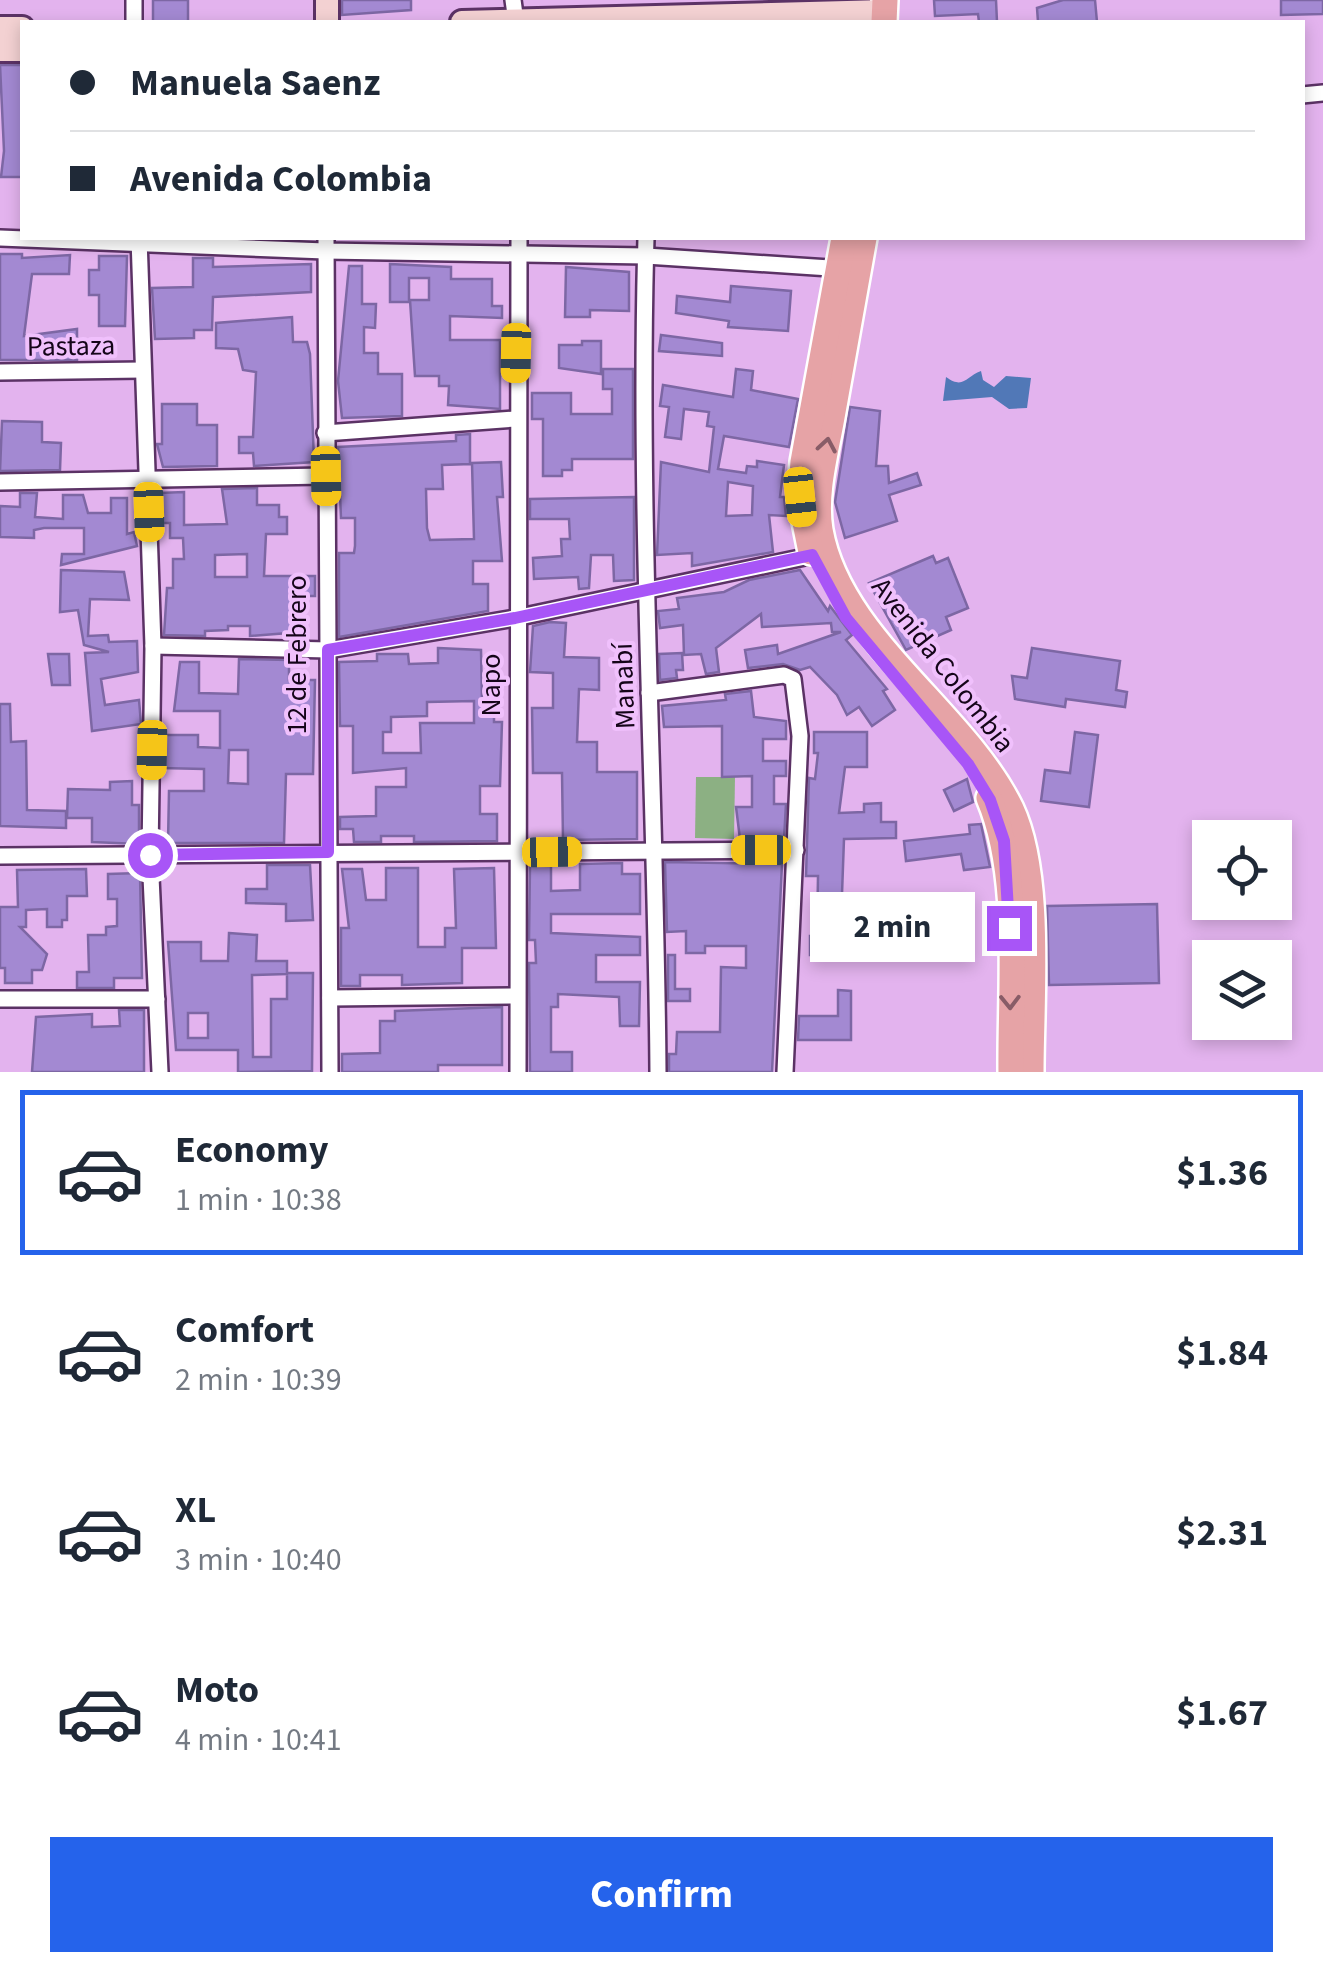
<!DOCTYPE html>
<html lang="en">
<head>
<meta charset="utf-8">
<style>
  :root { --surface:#fff; --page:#f6f6f7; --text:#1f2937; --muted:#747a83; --line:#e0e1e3; --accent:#2563eb }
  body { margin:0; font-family:"Source Sans 3",sans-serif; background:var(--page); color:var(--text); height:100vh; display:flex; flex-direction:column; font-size:38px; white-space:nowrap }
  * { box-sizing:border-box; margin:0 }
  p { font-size:32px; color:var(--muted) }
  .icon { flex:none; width:55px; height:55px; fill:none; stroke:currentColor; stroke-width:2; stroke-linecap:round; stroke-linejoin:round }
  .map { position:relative; height:1072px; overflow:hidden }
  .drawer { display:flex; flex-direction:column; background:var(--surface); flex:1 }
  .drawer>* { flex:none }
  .top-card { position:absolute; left:20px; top:20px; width:1285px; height:220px; border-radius:0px; box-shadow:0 5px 15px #0003; display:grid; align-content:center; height:220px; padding:0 50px; background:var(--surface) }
  .controls { position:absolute; left:1192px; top:820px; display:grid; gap:20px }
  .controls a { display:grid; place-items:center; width:100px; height:100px; border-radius:0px; background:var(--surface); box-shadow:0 5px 15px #0003; font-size:50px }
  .end { position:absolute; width:45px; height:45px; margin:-22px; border:12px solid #a855f7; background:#fff; box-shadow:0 0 0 5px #fff }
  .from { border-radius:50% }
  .bubble { position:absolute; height:70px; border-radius:0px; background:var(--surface); box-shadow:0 5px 15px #0003; font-size:32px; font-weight:700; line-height:70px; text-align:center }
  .car { position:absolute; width:30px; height:60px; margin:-30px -15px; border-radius:12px; box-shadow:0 0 8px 2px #0007; background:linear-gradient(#f5c518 24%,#345 0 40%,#f5c518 0 76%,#345 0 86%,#f5c518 0) }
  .top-card b { display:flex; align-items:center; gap:35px; height:95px; font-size:38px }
  .top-card b+b { border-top:2px solid var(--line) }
  .top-card i { width:25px; height:25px; background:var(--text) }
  ul { padding:18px 0 0; list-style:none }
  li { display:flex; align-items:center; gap:30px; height:165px; margin:0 20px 15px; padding:0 30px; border:5px solid transparent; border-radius:0px }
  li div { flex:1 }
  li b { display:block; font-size:38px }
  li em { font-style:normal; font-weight:700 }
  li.on { border-color:var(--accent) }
  li>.icon { width:90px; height:90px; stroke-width:1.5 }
  .cta { display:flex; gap:20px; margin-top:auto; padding:20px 50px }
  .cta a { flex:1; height:115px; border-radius:0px; background:var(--accent); color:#fff; font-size:40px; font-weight:700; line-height:115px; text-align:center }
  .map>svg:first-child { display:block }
  .green { fill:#8cb083 }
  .water { fill:#5178b7 }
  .building { fill:#a389d2; stroke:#7d67a4; stroke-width:2.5; fill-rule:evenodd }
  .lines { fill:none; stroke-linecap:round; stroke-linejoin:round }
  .street-casing { stroke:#5b3265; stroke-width:20 }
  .secondary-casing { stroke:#5b3265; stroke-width:28 }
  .primary-casing { stroke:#fff; stroke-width:30 }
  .street { stroke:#fff; stroke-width:15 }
  .secondary { stroke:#f3d1d2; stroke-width:22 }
  .primary { stroke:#e6a3a6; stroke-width:25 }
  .oneway { stroke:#885c67 }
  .route { stroke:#a855f7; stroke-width:12 }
  .labels { text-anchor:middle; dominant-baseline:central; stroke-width:8; stroke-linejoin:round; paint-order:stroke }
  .street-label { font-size:28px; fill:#150519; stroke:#f0c0fc }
</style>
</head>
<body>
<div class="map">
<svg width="1323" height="1072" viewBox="0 0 1323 1072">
  <rect width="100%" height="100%" fill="#e3b3ee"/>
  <path class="green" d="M696,777H735L734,839L695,838Z"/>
  <path class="water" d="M981,371L983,380L994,387L1006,376L1031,378L1027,408L1009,409L992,397L943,401L946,377C964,390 966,376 981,371Z"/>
  <g class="building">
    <rect x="153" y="0" width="35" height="22"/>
    <path d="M342,0H411V10L342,15Z"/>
    <path d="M934,0H996L997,22H979L978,14L935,16Z"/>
    <path d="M1063,0H1095L1097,22H1038L1037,8Z"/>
    <path d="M1281,0H1323V14L1281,15Z"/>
    <path d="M0,65H22V177H1L4,151Z"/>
    <path d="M0,254H22V258L70,255L69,274H32L24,336L77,329V360H0Z"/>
    <path d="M99,256H127L125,326H99V295H89V270H99Z"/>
    <path d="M193,258H213V267L311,264V292L213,297L212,330H194V338L155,339L152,288L193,287Z"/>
    <path d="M390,264L451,267V279H492V306H502V318L450,316V340H500V409L448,405L449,386H439V376H415L410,300H429V278H409V302H390Z"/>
    <path d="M349,266H362V304H376L375,328L364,327V353H378V374H402V416L342,418L338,381Z"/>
    <path d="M566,267L629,272V311L590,310V317H565Z"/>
    <path d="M731,286L791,291L788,331L728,327L729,321L676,313L677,296L730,302Z"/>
    <path d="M292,317L293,342H307L310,354L314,462L254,466L253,453H239V437H253L256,372L243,370L238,349L216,348V323Z"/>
    <path d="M661,335L722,343V356L659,351Z"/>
    <path d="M582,341H601V374L559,368V345H582Z"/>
    <path d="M603,369H633V459H572V470H562V476H543V419H532V393H571V414H612V389H603Z"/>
    <path d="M736,369L753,371L751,390L798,399L789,447L724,436L718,469L746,473L747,466L757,467V461L784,465L780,497H784L786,516L769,515L773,552L692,566V553L657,555L661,462L709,472L714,427L707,426L709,412L684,409L681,439L665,437L669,407L660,406L663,385L733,397ZM728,482L753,486L752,515L726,516Z"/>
    <path d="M162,404H197V425H217V466L163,467L157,444H162Z"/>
    <path d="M850,407L880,411L876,466H888L889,483L917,473L921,485L889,495L897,521L845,538L835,502Z"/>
    <path d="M2,421L42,422V442L61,443L60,470L0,471Z"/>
    <path d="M470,434V464L442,465L443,489H426L427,528L430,540L474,539L472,463L501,462L503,497H497L502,561H473V584H488V611L339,637V553H354L355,546V518H341L338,447L456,441V435Z"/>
    <path d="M257,488V505H279V517H287V534H266L264,576H315V596H300V632L250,636V626H228V630L205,631V636L164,635L167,588H173V559H184L183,538H170V523H160L159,493L184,492V525L227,524L222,489ZM247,554V577H215V555Z"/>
    <path d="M20,493H37L35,517L63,519V495H83L88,513H111V498H127V534L134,532L137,546L61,565L62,554H84V528H44L34,530V538L0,537V506L20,507Z"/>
    <path d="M634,497V580L614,581L613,555H591L589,588L579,589L578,577L534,579L533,558L562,556L561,539H570L569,519H530V499Z"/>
    <path d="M933,556L936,563L948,558L968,608L946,617L951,630L906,650L869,583Z"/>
    <path d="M61,570L124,572L129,600L90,599L88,636L108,635L109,642L137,641L138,672L101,679L105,705L139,700L141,724L92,731L85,653L109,652L84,645L78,610L60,612Z"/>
    <path d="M800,570L828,611L830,606L852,635L846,640L887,689L883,691L895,710L872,726L859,707L847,715L837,695L810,667L800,670L783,664L748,668L745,650L777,645L778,654L841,632H832L831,623L762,627L761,614L716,648L719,672L706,674L701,654L684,655L683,625L660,628L658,611L679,609L677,598L724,592L749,580Z"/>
    <path d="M550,622L566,623L564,657L599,658V690L579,689L577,742H597V772H637V839L563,840L562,773H533L532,708H553V673L530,672L533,626Z"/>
    <path d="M438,648L481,650L482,701H494V722H502L500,786H480V814H497V841L414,842V836H381V842H354L353,829H340V817L376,816V787H406V768L353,773V726H340L339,662L377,661V654H408L409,664L438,663ZM474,701V723H420L421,753H383V732H391V717L427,716V702Z"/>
    <path d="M1032,648L1120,661L1116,690L1127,692L1125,707L1066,699L1065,707L1015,699L1012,676L1027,678Z"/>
    <path d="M682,653L683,670H676L677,678L660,680L659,654Z"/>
    <path d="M48,654H69L70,685H52Z"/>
    <path d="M239,659L289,660V680H315L313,774H286L284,843H168L169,791H204V769L162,768L163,735H198V747L220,748V711H174L180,662H199V693L238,694ZM229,750H248V784L228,783Z"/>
    <path d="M751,691L754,717L786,721V739H763V761H786V776H774V804H786L784,839H740L736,807H752V776L722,777V726L664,727L662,706L726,700L725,694Z"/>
    <path d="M0,704H10L11,742L26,741L27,810L66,811V828L0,826Z"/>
    <path d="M814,732H867V767H845L839,813L864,812V804L881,803V822H896V838L844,839L842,894H861L865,915H842L841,955H810V936H817L818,876H806L809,778L815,779L818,753H814Z"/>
    <path d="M1075,732L1098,735L1089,807L1041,801L1045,770L1070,773Z"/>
    <path d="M967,779L973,802L954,811L944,790Z"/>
    <path d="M132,781V805H139V844L92,842V818H67L68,789L110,790V782Z"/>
    <path d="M981,824L990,867L964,870L961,854L906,861L904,841L970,834L969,825Z"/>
    <path d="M665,862L782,864L772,1072H669V1054H676L677,1032H720L721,967L746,968V946H705V953H686V931L667,932Z"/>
    <path d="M622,863V874H640V914H551V933L640,937V955H596V982H640L639,1026H620L619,997L558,994V1007H551V1052H572V1072H530L529,963H536L535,940H529L530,866H551V891L580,890V864Z"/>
    <path d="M267,865H310L313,920L286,921V904L246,903V889H267Z"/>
    <path d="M386,868H418V947H445V928H456L454,869L494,868L496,948H462V983L402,985V975H360V986H341V928H349L342,869H362L366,900H386Z"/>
    <path d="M86,869L87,896H67V920H62V927H47V909L26,910V927H20L47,954L42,970H32V983H5V968H0V907H18L17,870Z"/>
    <path d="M140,873L142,978H114V988H77V972H89L88,935H106V927L117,926V899H108V874Z"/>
    <path d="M1157,904L1159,983L1049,985L1047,906Z"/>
    <path d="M229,933L257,935L256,961H287V974L252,975L253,1057H271V999H287V973H313L312,1071L238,1072V1050H176L168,942H201V961H228ZM188,1013H208V1038H188Z"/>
    <path d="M668,955H675V989H690V1001H668Z"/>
    <path d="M838,990L851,991V1040H798L799,1016H838Z"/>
    <path d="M502,1007V1065H438V1072H342V1054L380,1053V1021H395V1011Z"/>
    <path d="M119,1010H144V1072H32L36,1017L92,1014V1027L120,1026Z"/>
  </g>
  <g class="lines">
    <g class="street-casing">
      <g id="street">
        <path d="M134,0V22"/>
        <path d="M513,0L516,22"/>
        <path d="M1302,95L1323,93"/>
        <path d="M0,238L325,251L646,256L845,269"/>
        <path d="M139,238L153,646L150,855L160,1072"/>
        <path d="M326,238L330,1072"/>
        <path d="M646,238C638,516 656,794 658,1072"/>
        <path d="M0,372L142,370"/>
        <path d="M325,433L515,419"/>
        <path d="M0,482L325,476"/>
        <path d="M153,646L328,650L515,618L819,554"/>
        <path d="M649,693L784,675L793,679L800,736L785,1072"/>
        <path d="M0,856L796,850"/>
        <path d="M330,998L517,996"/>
        <path d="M0,999H157"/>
        <path d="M518,1072L519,238"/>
      </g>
    </g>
    <g class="secondary-casing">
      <g id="secondary">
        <path d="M327,22V0"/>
        <path d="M462,22L885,11"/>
        <path d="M0,28H22"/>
        <path d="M0,50H22"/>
      </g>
    </g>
    <g class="primary-casing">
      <g id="primary">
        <path d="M884,22L885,0"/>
        <path d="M864,238C853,297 843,357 832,417C826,452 814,493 820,530C839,639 965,713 1011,809C1042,875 1031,998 1031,1072"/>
        <path d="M811,552L800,497L803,462L844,238"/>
        <path d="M989,798C1022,876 1010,987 1011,1072"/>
      </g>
    </g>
    <use href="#street" class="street"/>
    <use href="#secondary" class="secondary"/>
    <use href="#primary" class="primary"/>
  </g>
  <defs><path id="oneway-chevron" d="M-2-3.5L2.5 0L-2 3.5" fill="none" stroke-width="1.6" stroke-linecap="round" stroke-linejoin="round" transform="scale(2.5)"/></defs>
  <g class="oneway">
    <use href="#oneway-chevron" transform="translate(827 445) rotate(-80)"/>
    <use href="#oneway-chevron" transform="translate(1010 1002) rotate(89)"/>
  </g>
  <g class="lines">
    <path class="route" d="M150,855L328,852V650L515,618L812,555L846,618L968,764L990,800L1004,841L1009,928"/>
  </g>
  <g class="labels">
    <g class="street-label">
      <text transform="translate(71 346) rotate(-1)">Pastaza</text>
      <text transform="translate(297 655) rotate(-90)">12 de Febrero</text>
      <text transform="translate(943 665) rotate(52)">Avenida Colombia</text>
      <text transform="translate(491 685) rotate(-90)">Napo</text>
      <text transform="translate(624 686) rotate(-92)">Manabí</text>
    </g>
  </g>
</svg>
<div class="controls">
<a><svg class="icon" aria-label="locate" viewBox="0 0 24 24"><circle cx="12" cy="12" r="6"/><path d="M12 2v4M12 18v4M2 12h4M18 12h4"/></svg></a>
<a><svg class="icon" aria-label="layers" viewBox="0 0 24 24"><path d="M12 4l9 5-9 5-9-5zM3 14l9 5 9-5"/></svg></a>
</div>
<i class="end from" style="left:150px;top:855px"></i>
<i class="end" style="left:1009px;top:928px"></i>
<div class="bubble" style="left:810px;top:892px;width:165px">2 min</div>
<i class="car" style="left:516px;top:353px;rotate:181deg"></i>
<i class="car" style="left:326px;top:476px;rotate:179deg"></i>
<i class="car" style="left:800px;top:497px;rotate:174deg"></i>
<i class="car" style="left:149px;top:512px;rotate:178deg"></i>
<i class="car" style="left:152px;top:750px;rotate:181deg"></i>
<i class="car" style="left:761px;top:850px;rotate:270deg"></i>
<i class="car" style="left:552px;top:852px;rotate:89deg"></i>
<div class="top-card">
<b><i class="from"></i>Manuela Saenz</b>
<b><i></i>Avenida Colombia</b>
</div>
</div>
<section class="drawer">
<ul>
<li class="on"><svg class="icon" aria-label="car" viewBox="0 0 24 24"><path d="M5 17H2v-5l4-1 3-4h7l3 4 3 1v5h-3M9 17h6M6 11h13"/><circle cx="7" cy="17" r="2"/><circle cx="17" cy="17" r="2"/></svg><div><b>Economy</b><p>1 min · 10:38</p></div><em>$1.36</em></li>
<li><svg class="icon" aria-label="car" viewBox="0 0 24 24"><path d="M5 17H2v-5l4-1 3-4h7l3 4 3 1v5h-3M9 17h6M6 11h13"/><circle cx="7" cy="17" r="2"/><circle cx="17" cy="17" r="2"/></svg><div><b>Comfort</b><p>2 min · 10:39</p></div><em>$1.84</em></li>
<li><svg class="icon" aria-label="car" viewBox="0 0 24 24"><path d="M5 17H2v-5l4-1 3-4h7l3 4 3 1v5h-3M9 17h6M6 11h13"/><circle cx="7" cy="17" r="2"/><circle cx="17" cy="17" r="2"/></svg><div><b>XL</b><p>3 min · 10:40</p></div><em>$2.31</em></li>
<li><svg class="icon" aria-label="car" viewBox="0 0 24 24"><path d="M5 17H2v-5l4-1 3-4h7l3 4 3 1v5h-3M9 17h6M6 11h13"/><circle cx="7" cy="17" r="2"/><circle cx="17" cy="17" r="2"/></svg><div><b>Moto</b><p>4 min · 10:41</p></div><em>$1.67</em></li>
</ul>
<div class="cta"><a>Confirm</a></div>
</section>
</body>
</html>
